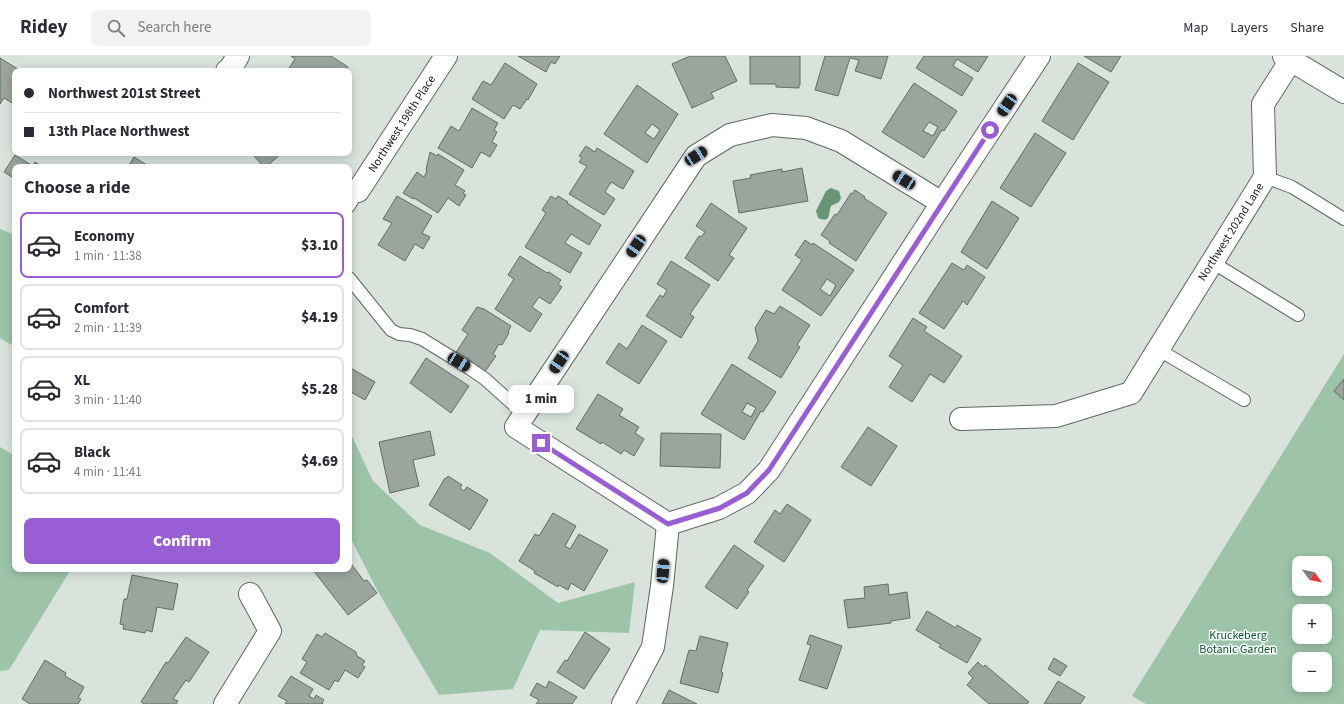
<!DOCTYPE html>
<html lang="en">
<head>
<meta charset="utf-8">
<style>
  :root { --surface:#fff; --page:#f2f2f3; --text:#2b2b33; --muted:#7c7c81; --line:#e1e1e2; --accent:#995dd4 }
  body { margin:0; font-family:"Source Sans 3",sans-serif; background:var(--page); color:var(--text); height:100vh; display:flex; flex-direction:column; font-size:15px; white-space:nowrap }
  * { box-sizing:border-box; margin:0 }
  p { font-size:13px; color:var(--muted) }
  .icon { flex:none; width:22px; height:22px; fill:none; stroke:currentColor; stroke-width:2; stroke-linecap:round; stroke-linejoin:round }
  .map { position:relative; flex:1; overflow:hidden }
  .side { position:absolute; left:12px; top:108px; width:340px; height:408px; display:flex; flex-direction:column; background:var(--surface); border-radius:8px; box-shadow:0 2px 10px #0003 }
  .side>* { flex:none }
  .banner { position:absolute; left:12px; top:12px; width:340px; height:88px; border-radius:8px; box-shadow:0 2px 10px #0003; display:grid; align-content:center; height:88px; padding:0 12px; background:var(--surface) }
  .needle { width:26px; rotate:122deg }
  .tools { position:absolute; left:1292px; top:500px; display:grid; gap:8px }
  .tools a { display:grid; place-items:center; width:40px; height:40px; border-radius:8px; background:var(--surface); box-shadow:0 2px 10px #0003; font-size:20px }
  .end { position:absolute; width:18px; height:18px; margin:-9px; border:5px solid #995dd4; background:#fff; box-shadow:0 0 0 2px #fff }
  .from { border-radius:50% }
  .bubble { position:absolute; height:28px; border-radius:8px; background:var(--surface); box-shadow:0 2px 10px #0003; font-size:13px; font-weight:800; line-height:28px; text-align:center }
  .car { position:absolute; width:12px; height:24px; margin:-12px -6px; border-radius:5px; box-shadow:0 0 3px 1px #0007; background:linear-gradient(#222 24%,#8ab4d8 0 40%,#222 0 76%,#8ab4d8 0 86%,#222 0) }
  .banner b { display:flex; align-items:center; gap:14px; height:38px; font-size:15px }
  .banner b+b { border-top:1px solid var(--line) }
  .banner i { width:10px; height:10px; background:var(--text) }
  ul { padding:0; list-style:none }
  li { display:flex; align-items:center; gap:12px; height:66px; margin:0 8px 6px; padding:0 4px; border:2px solid var(--line); border-radius:8px }
  li div { flex:1 }
  li b { display:block; font-size:15px }
  li em { font-style:normal; font-weight:800 }
  li.current { border-color:var(--accent) }
  li>.icon { width:36px; height:36px; stroke-width:1.5 }
  h2 { padding:0 12px; font-size:18px; line-height:48px }
  .button { display:flex; gap:8px; margin-top:auto; padding:8px 12px }
  .button a { flex:1; height:46px; border-radius:8px; background:var(--accent); color:#fff; font-size:16px; font-weight:800; line-height:46px; text-align:center }
  header { display:flex; align-items:center; gap:24px; box-sizing:border-box; height:56px; padding:0 20px; background:var(--surface); border-bottom:1px solid var(--line) }
  header strong { font-size:19px }
  nav { display:flex; gap:22px; margin-inline-start:auto; font-size:14px }
  .search { width:280px; height:36px; background:var(--page); display:flex; align-items:center; gap:10px; box-sizing:border-box; padding:0 14px; border-radius:8px; color:var(--muted); font-size:15px }
  .map>svg:first-child { display:block }
  .green { fill:#9dc4a9; fill-rule:evenodd }
  .water { fill:#679576 }
  .building { fill:#9ba49d; stroke:#636b65; fill-rule:evenodd }
  .lines { fill:none; stroke-linecap:round; stroke-linejoin:round }
  .lane-casing { stroke:#5f6761; stroke-width:14 }
  .street-casing { stroke:#5f6761; stroke-width:24 }
  .secondary-casing { stroke:#5f6761; stroke-width:24 }
  .lane { stroke:#fff; stroke-width:12 }
  .street { stroke:#fff; stroke-width:22 }
  .secondary { stroke:#fff; stroke-width:22 }
  .route { stroke:#995dd4; stroke-width:5 }
  .labels { text-anchor:middle; dominant-baseline:central; stroke-width:3; stroke-linejoin:round; paint-order:stroke }
  .street-label { font-size:12px; fill:#181b19; stroke:#fff }
  .park-label { font-size:12px; fill:#055730; stroke:#fff }
</style>
</head>
<body>
<header>
<strong>Ridey</strong>
<div class="search"><svg class="icon" aria-label="search" viewBox="0 0 24 24"><circle cx="10" cy="10" r="6"/><path d="M15 15l6 6"/></svg>Search here</div>
<nav><a>Map</a><a>Layers</a><a>Share</a></nav>
</header>
<div class="map">
<svg width="1344" height="648" viewBox="0 0 1344 648">
  <rect width="100%" height="100%" fill="#d9e3dc"/>
  <g class="green">
    <path d="M0,173L15,179V291L0,282Z"/>
    <path d="M1344,298V648H1146L1132,640ZM1299,507H1325V533H1299ZM1299,555H1325V581H1299ZM1299,603H1325V629H1299Z"/>
    <path d="M349,374L373,425L420,469L490,497L558,547L635,526L629,577L540,574L513,633L439,639L376,532L349,479Z"/>
    <path d="M0,391L15,400V513H71L9,614L0,615Z"/>
  </g>
  <path class="water" d="M831,132L839,135L841,142L839,146L831,150C828,159 831,167 818,162L816,155L826,135Z"/>
  <g class="building">
    <path d="M291,0H331L348,11L345,15H287L295,3Z"/>
    <path d="M518,0H560L555,8L551,6L546,16Z"/>
    <path d="M690,0H725L737,25L711,37L714,42L692,52L672,8Z"/>
    <path d="M750,0H800V29H799V32L776,31V28H750Z"/>
    <path d="M825,0H888L881,23L855,15L859,4L850,2L838,40L815,34Z"/>
    <path d="M924,0H988L978,16L957,3L953,10L973,22L962,40L916,12Z"/>
    <path d="M1084,0H1121L1111,16Z"/>
    <path d="M0,2L21,15H15L14,48L4,42L0,48Z"/>
    <path d="M505,7L537,28L528,44L527,43L520,53L513,49L504,63L472,43L483,25L491,29Z"/>
    <path d="M1078,7L1109,26L1073,84L1042,65Z"/>
    <path d="M914,27L957,55L944,75L942,74L924,102L882,76ZM929,66L938,71L933,80L923,75Z"/>
    <path d="M637,29L678,58L647,107L604,78ZM652,68L660,74L654,83L645,77Z"/>
    <path d="M472,52L498,67L494,74L497,76L492,86L497,89L490,101L481,96L472,112L438,92L451,70L459,75Z"/>
    <path d="M1035,77L1066,97L1031,151L1000,132Z"/>
    <path d="M586,90L595,96L597,92L634,115L623,133L611,126L605,136L615,143L604,159L569,138L587,110L579,106L582,102L579,100Z"/>
    <path d="M430,96L437,100L438,98L464,114L455,129L465,135L463,137L466,139L459,150L448,142L438,157L414,142L413,143L403,137L417,116L424,121L427,115L426,114Z"/>
    <path d="M256,97H282L266,111H264L254,100Z"/>
    <path d="M15,99L33,110L35,106L43,111H15V123L4,116Z"/>
    <path d="M134,101L150,111H128Z"/>
    <path d="M802,112L808,145L739,157L733,125L751,122L750,119L782,113V116Z"/>
    <path d="M855,134L865,141L864,142L887,157L856,205L829,187L830,185L821,179L835,158L837,159L851,137L852,138Z"/>
    <path d="M397,140L432,160L422,177L430,181L423,193L415,188L405,205L378,189L392,167L383,163Z"/>
    <path d="M551,140L556,143L558,140L568,146L567,147L601,169L589,189L571,178L565,187L582,197L570,217L525,191L546,157L542,154Z"/>
    <path d="M992,145L1019,162L987,213L961,196Z"/>
    <path d="M711,147L747,172L729,199L734,202L718,225L685,202L699,180L701,181L705,176L696,170Z"/>
    <path d="M805,184L812,189L813,187L854,214L821,260L782,234L802,204L795,199ZM827,223L836,229L830,240L820,233Z"/>
    <path d="M520,200L547,217L549,216L561,224L558,228L562,231L550,248L539,241L532,251L542,258L530,276L495,253L514,223L508,219Z"/>
    <path d="M671,205L710,229L690,258L694,261L681,282L646,260L660,239L663,241L667,234L657,228Z"/>
    <path d="M952,207L964,214L967,209L985,221L967,249L963,245L944,273L919,257Z"/>
    <path d="M780,250L810,269L797,289L800,291L781,322L748,302L758,285L755,272L766,254L774,258Z"/>
    <path d="M477,251L484,253L511,270L508,276L509,277L502,289L499,288L493,298L496,300L484,317L455,298L468,278L462,274Z"/>
    <path d="M913,262L927,271L924,275L962,300L944,327L930,318L912,346L889,331L903,309L889,300Z"/>
    <path d="M642,269L667,285L639,328L606,307L619,287L627,293Z"/>
    <path d="M426,302L469,330L451,357L410,327Z"/>
    <path d="M732,308L776,336L763,356L761,355L744,384L701,358ZM747,347L756,352L751,361L742,356Z"/>
    <path d="M349,311L375,326L365,344L349,335Z"/>
    <path d="M1344,323V344L1334,335Z"/>
    <path d="M598,338L623,353L619,359L639,371L635,377L644,383L634,400L624,394L621,398L602,386L601,388L576,373Z"/>
    <path d="M868,371L897,390L871,430L841,411Z"/>
    <path d="M430,375L435,399L413,404L419,430L390,437L379,386Z"/>
    <path d="M661,377L721,378L720,412L660,410Z"/>
    <path d="M448,420L462,429L460,432L464,435L467,431L488,444L470,474L429,449L445,422L446,423Z"/>
    <path d="M787,448L811,464L784,506L754,486L775,454L780,458Z"/>
    <path d="M553,457L576,470L565,490L570,493L579,478L608,494L584,535L571,527L568,534L559,529L558,531L534,517L535,515L519,505L535,478L539,480Z"/>
    <path d="M734,489L764,510L747,534L749,536L737,553L705,531Z"/>
    <path d="M349,505L364,525L367,524L377,537L348,559L313,514L349,513Z"/>
    <path d="M132,519L178,528L173,554L157,551L152,576L146,574L145,577L123,573L124,569L120,568L124,543H127Z"/>
    <path d="M888,528L889,539L907,536L910,562L891,565V567L848,572L844,544L865,542L864,531Z"/>
    <path d="M927,555L956,572L957,569L981,583L967,607L939,591L941,589L916,574Z"/>
    <path d="M585,576L610,593L584,633L557,616L565,604L567,605Z"/>
    <path d="M325,577L356,596L357,600L365,605L362,609L365,611L358,622L345,614L338,626L335,624L329,634L300,617L307,606L302,603L317,578L322,581Z"/>
    <path d="M810,579L842,590L827,633L799,624L811,589L807,588Z"/>
    <path d="M700,580L728,587L721,616L723,617L718,637L680,627L689,594L696,595Z"/>
    <path d="M186,581L209,596L189,626L186,624L173,643L178,645L176,648H144L141,646L166,606L168,607Z"/>
    <path d="M1054,602L1067,610L1060,620L1048,613Z"/>
    <path d="M45,604L66,617L65,620L84,631L78,642L81,643L78,648H30L22,643Z"/>
    <path d="M978,606L983,611L985,609L1029,646L1027,648H989L967,629L973,622L968,617Z"/>
    <path d="M291,620L313,633L309,640L314,643L316,639L324,644L322,647L323,648H285L287,645L278,640Z"/>
    <path d="M549,625L577,641L572,648H536L539,644L530,639L537,627L546,632Z"/>
    <path d="M1058,625L1085,641L1080,648H1044Z"/>
    <path d="M669,634L697,648H662Z"/>
  </g>
  <g class="lines">
    <g class="lane-casing">
      <g id="lane">
        <path d="M1265,121L1292,131L1344,163"/>
        <path d="M349,150L358,135"/>
        <path d="M1212,206L1298,259"/>
        <path d="M349,222L391,274L399,278L410,279L422,283L469,312L485,323L524,358"/>
        <path d="M1159,294L1244,344"/>
      </g>
    </g>
    <g class="street-casing">
      <g id="street">
        <path d="M227,15L230,13L238,0"/>
        <path d="M358,135L446,0"/>
        <path d="M961,363L1056,360L1131,337L1265,121L1263,48L1291,4"/>
        <path d="M668,468L516,371L696,100L730,79L772,69L806,72L841,85L942,147"/>
        <path d="M225,648L270,575L250,538"/>
        <path d="M623,648L653,591L662,530L668,468L719,452L747,437L769,414L942,147L1039,0"/>
      </g>
    </g>
    <g class="secondary-casing">
      <path id="secondary" d="M1284,0L1344,36"/>
    </g>
    <use href="#lane" class="lane"/>
    <use href="#street" class="street"/>
    <use href="#secondary" class="secondary"/>
  </g>
  <g class="lines">
    <path class="route" d="M541,387L668,468L720,452L747,437L769,414L990,74"/>
  </g>
  <g class="labels">
    <g class="street-label">
      <text transform="translate(402 68) rotate(-57)">Northwest 198th Place</text>
      <text transform="translate(1231 176) rotate(-58)">Northwest 202nd Lane</text>
    </g>
    <g class="park-label">
      <text x="1238" y="579">Kruckeberg<tspan x="1238" dy="14">Botanic Garden</tspan></text>
    </g>
  </g>
</svg>
<div class="tools">
<a><svg class="needle" viewBox="-14 -14 28 28"><path d="M0-13l5 13h-10z" fill="#e53935"/><path d="M0 13l5-13h-10z" fill="#7c7c81"/></svg></a>
<a>+</a>
<a>−</a>
</div>
<i class="end from" style="left:990px;top:74px"></i>
<i class="end" style="left:541px;top:387px"></i>
<div class="bubble" style="left:508px;top:329px;width:66px">1 min</div>
<i class="car" style="left:1007px;top:49px;rotate:214deg"></i>
<i class="car" style="left:696px;top:100px;rotate:57deg"></i>
<i class="car" style="left:904px;top:124px;rotate:302deg"></i>
<i class="car" style="left:636px;top:190px;rotate:214deg"></i>
<i class="car" style="left:459px;top:306px;rotate:121deg"></i>
<i class="car" style="left:559px;top:306px;rotate:214deg"></i>
<i class="car" style="left:663px;top:515px;rotate:5deg"></i>
<div class="banner">
<b><i class="from"></i>Northwest 201st Street</b>
<b><i></i>13th Place Northwest</b>
</div>
<section class="side">
<h2>Choose a ride</h2>
<ul>
<li class="current"><svg class="icon" aria-label="car" viewBox="0 0 24 24"><path d="M5 17H2v-5l4-1 3-4h7l3 4 3 1v5h-3M9 17h6M6 11h13"/><circle cx="7" cy="17" r="2"/><circle cx="17" cy="17" r="2"/></svg><div><b>Economy</b><p>1 min · 11:38</p></div><em>$3.10</em></li>
<li><svg class="icon" aria-label="car" viewBox="0 0 24 24"><path d="M5 17H2v-5l4-1 3-4h7l3 4 3 1v5h-3M9 17h6M6 11h13"/><circle cx="7" cy="17" r="2"/><circle cx="17" cy="17" r="2"/></svg><div><b>Comfort</b><p>2 min · 11:39</p></div><em>$4.19</em></li>
<li><svg class="icon" aria-label="car" viewBox="0 0 24 24"><path d="M5 17H2v-5l4-1 3-4h7l3 4 3 1v5h-3M9 17h6M6 11h13"/><circle cx="7" cy="17" r="2"/><circle cx="17" cy="17" r="2"/></svg><div><b>XL</b><p>3 min · 11:40</p></div><em>$5.28</em></li>
<li><svg class="icon" aria-label="car" viewBox="0 0 24 24"><path d="M5 17H2v-5l4-1 3-4h7l3 4 3 1v5h-3M9 17h6M6 11h13"/><circle cx="7" cy="17" r="2"/><circle cx="17" cy="17" r="2"/></svg><div><b>Black</b><p>4 min · 11:41</p></div><em>$4.69</em></li>
</ul>
<div class="button"><a>Confirm</a></div>
</section>
</div>
</body>
</html>
